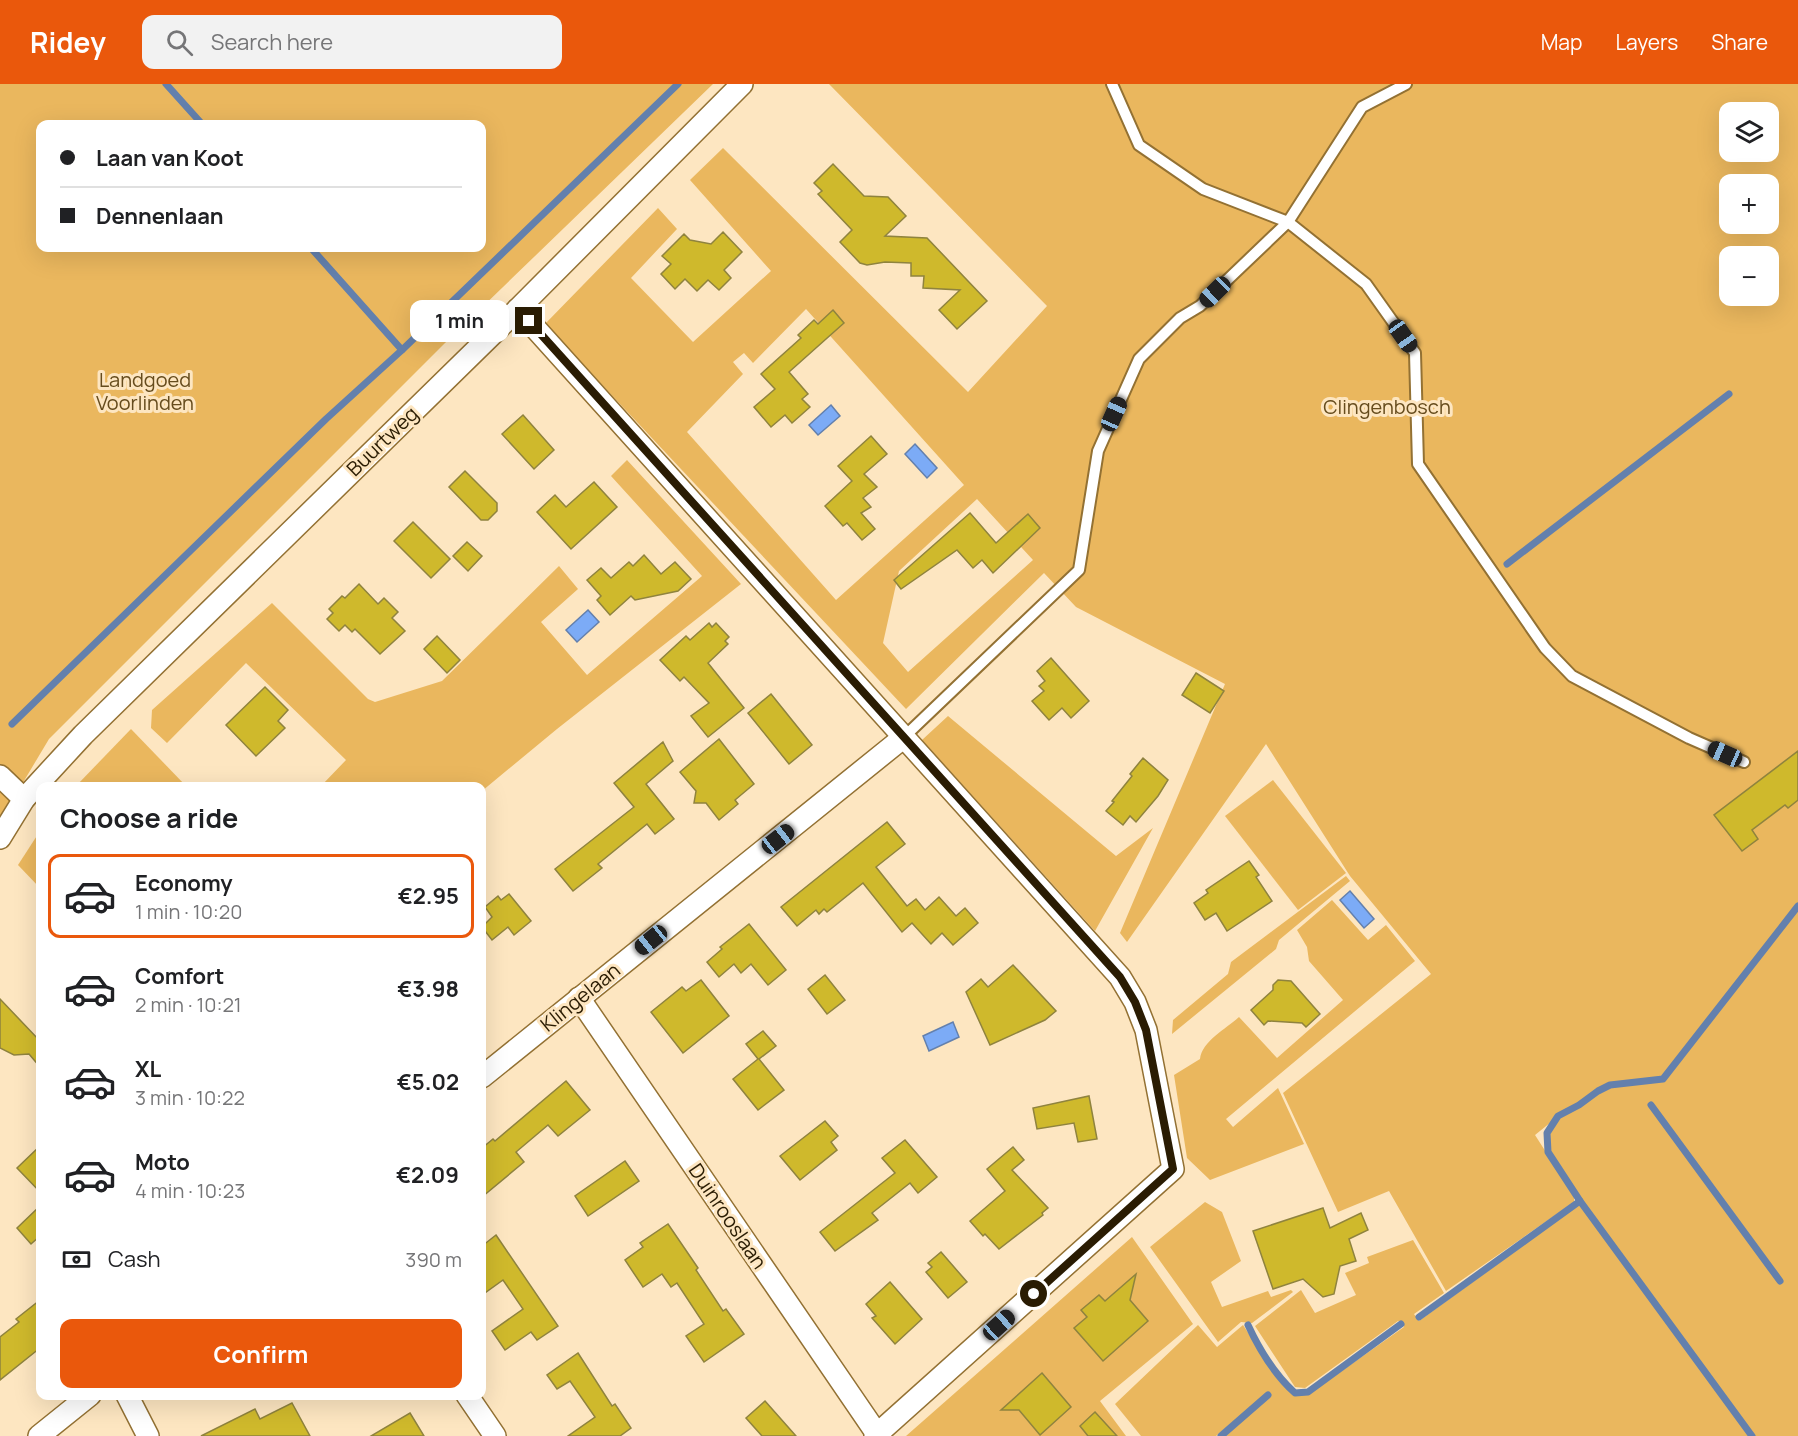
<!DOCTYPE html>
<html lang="en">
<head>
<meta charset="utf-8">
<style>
  :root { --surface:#fff; --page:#f2f2f2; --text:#202124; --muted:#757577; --line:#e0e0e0; --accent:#ea580c }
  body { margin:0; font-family:Manrope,sans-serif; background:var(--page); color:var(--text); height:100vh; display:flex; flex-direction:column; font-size:22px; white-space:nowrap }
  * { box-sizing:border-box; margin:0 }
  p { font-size:20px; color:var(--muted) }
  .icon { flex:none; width:33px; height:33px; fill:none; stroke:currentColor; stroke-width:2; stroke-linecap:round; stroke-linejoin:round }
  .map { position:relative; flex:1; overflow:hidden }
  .details { position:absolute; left:36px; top:698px; width:450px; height:618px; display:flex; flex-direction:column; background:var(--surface); border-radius:12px; box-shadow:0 6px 24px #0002 }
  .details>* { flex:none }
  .hud { position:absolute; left:36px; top:36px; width:450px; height:132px; border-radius:12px; box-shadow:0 6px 24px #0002; display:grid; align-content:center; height:132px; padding:0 24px; background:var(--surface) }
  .buttons { position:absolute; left:1719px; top:18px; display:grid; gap:12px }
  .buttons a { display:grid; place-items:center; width:60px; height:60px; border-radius:12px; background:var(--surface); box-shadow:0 6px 24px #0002; font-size:30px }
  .end { position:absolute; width:27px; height:27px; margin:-14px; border:8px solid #2a1c03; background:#fff; box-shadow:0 0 0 3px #fff }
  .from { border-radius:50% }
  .bubble { position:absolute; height:42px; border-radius:12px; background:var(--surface); box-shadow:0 6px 24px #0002; font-size:20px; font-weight:700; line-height:42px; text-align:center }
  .car { position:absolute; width:18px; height:36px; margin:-18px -9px; border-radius:8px; box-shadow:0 0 4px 2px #0007; background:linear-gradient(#222 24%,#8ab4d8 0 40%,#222 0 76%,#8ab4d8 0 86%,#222 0) }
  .hud b { display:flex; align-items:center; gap:21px; height:57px; font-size:22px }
  .hud b+b { border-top:2px solid var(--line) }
  .hud i { width:15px; height:15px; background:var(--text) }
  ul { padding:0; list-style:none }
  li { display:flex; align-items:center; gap:18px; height:84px; margin:0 12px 9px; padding:0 12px; border:3px solid transparent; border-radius:12px }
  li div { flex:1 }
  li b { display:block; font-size:22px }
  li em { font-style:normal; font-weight:700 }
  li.current { border-color:var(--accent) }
  li>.icon { width:54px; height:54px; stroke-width:1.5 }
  h2 { padding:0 24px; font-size:27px; line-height:72px }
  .pay { display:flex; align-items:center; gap:15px; height:66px; padding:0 24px; font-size:22px }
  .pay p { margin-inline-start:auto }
  .primary-button { display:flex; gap:12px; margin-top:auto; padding:12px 24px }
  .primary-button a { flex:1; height:69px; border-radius:12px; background:var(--accent); color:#fff; font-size:24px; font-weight:700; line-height:69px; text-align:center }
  header { display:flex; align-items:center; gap:36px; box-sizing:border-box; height:84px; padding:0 30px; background:var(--accent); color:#fff }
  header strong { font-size:28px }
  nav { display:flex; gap:33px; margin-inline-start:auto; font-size:21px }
  .search { width:420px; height:54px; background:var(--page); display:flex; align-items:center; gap:15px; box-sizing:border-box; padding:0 21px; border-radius:12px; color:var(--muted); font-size:22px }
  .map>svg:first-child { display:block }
  .green { fill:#eab75e; fill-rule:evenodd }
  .water { fill:#7cabf6; stroke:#6380ad; stroke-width:1.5 }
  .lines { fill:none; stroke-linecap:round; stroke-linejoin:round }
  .stream { stroke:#6380ad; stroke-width:7 }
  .building { fill:#cfb92c; stroke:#8f833e; stroke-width:1.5 }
  .service-casing { stroke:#937133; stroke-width:14 }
  .minor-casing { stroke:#937133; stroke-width:24 }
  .service { stroke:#fff; stroke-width:10 }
  .minor { stroke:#fff; stroke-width:21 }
  .route { stroke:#2a1c03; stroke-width:8 }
  .labels { text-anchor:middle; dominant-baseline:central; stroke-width:6; stroke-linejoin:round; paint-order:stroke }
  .park-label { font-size:20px; fill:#664c1d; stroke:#fde6c1 }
  .street-label { font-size:20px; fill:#2a1c03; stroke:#fde6c1 }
</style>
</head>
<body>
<header>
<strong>Ridey</strong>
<div class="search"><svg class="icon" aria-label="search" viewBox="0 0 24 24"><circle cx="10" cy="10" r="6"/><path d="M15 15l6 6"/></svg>Search here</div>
<nav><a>Map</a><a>Layers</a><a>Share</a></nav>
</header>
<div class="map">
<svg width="1798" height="1352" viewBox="0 0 1798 1352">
  <rect width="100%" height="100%" fill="#fde6c1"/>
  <g class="green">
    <path d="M0,0H713L445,259L49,655L0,737ZM40,40H482V164H40Z"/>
    <path d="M829,0H1798V1352H1225L1271,1312L1268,1308L1216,1352H1141L1115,1320L1198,1241L1217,1263L1243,1241L1280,1297L1294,1311L1309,1310L1404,1243L1402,1238L1398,1237L1305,1304L1295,1303L1255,1242L1301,1206L1315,1229L1356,1211L1345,1189L1369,1179L1367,1173L1413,1156L1444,1209L1414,1230L1419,1237L1584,1117C1571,1101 1543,1072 1547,1050C1548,1045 1554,1038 1556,1034L1535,1051L1574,1112V1118L1446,1207L1389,1107L1338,1128L1283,1009L1431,890L1350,792L1266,660L1127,858L1120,849L1225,600L1076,523L1044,489L906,625L545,240L658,124L677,145L631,194L693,258L771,187L690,96L723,64L968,308L1047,222ZM1730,28H1768V68H1730ZM1730,100H1768V140H1730ZM1730,172H1768V212H1730ZM806,225L964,401L836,516L687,348L743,290L733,278L744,269L753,279ZM977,415L1033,476L908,588L883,559L899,487Z"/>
    <path d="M627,376L741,500L557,645L482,707V702H321L346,676L246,579L167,659L151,644L152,626L272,519L368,615L375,618L442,597L559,482L578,505L541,538L587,591L702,492L611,392Z"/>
    <path d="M948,632L1116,772L1153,744L1095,847L922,656Z"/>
    <path d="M131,645L186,702H76Z"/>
    <path d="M1273,696L1346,789L1298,826L1225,732Z"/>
    <path d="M40,747V804L18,781Z"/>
    <path d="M1346,792L1350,797L1279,856L1276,865L1172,950L1173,936L1228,890L1231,878Z"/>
    <path d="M1332,816L1368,856L1386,841L1415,877L1226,1035L1233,1043L1278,1004L1304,1060L1210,1096L1187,1074L1174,991L1200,975C1202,957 1226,945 1239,933L1277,974L1343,916L1309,877L1307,863L1297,846Z"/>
    <path d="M1205,1118L1222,1128L1241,1177L1211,1198L1222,1223L1268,1207L1271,1213L1291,1206L1293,1208L1252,1239L1241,1238L1218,1258L1150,1163Z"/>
    <path d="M1132,1153L1193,1240L1100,1317L1126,1352H906Z"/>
  </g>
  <g class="water">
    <path d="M831,321L840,332L818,351L809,341Z"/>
    <path d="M915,360L937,384L927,394L905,370Z"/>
    <path d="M588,526L599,538L577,558L566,546Z"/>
    <path d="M1350,807L1374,835L1364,844L1340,816Z"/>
    <path d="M953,938L959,953L929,967L923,952Z"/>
  </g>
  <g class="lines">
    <g class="stream">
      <path d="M166,0L202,40"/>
      <path d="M311,164L402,266"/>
      <path d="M1507,480L1729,310"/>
      <path d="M12,640L326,335L402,266L678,0"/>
      <path d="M1651,1021L1780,1197"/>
      <path d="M1419,1233L1580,1117"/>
      <path d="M1248,1241C1260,1267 1274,1290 1295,1309L1308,1308L1401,1240"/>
      <path d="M1221,1352L1268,1311"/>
      <path d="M1752,1352L1580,1117L1548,1068L1547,1049L1558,1032L1579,1021L1598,1007L1610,1001L1663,995L1798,822"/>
    </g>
  </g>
  <g class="building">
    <path d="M833,80L864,112L888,113L906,132L885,152L927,154L987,217L957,245L939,226L960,206L923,204L924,192H911V179L885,178L867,181L860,179L840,158L852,146L818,110L822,107L814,99Z"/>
    <path d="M723,148L742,168L724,186L731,194L719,206L708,196L697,207L685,195L675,205L661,190L671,180L662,172L684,150L690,156L711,160Z"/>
    <path d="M833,226L844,239L789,288L808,310L802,315L810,323L792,339L785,331L771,343L754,323L775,305L761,290L801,254L798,251L814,236L818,240Z"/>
    <path d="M523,331L554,366L534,385L502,350Z"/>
    <path d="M871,352L887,370L864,390L877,403L863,414L871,423L861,429L875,445L862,456L847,439L843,442L825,422L852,397L838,382Z"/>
    <path d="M465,387L497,419V427L488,436H481L449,403Z"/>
    <path d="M594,398L617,423L571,465L537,428L555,411L566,423Z"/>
    <path d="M970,429L996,459L1028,430L1040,444L993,489L982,476L973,484L957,466L901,505L894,496Z"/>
    <path d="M413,438L450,475L431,494L394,457Z"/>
    <path d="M467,458L482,472L468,487L453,472Z"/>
    <path d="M644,471L661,490L675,478L691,495L678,507L635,516L631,512L610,531L597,516L601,512L587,496L601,484L611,494L629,478L633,482Z"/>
    <path d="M359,500L378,520L384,514L398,528L392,534L405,547L380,570L355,545L352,548L345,541L339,547L327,535L333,529L329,525L342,512L345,514Z"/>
    <path d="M709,539L712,543L716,539L729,553L725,557L728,560L708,579L744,624L708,653L691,632L709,619L684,593L680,597L660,576L686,552L690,556Z"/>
    <path d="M437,552L460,576L447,589L424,565Z"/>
    <path d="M1051,574L1089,617L1071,634L1062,624L1049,636L1032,617L1044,607L1039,602L1045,597L1037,587Z"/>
    <path d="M1196,589L1224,607L1210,629L1182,611Z"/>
    <path d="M265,603L288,626L278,637L285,644L256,672L226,641Z"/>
    <path d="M771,610L812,661L789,680L748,629Z"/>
    <path d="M719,655L754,700L735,716L738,720L719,736L706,719H694L696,707L680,688Z"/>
    <path d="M663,658L673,677L646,700L674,735L655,750L647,740L598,780L602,784L573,807L555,785L634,723L614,699Z"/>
    <path d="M1798,667V716L1788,724L1785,721L1752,746L1758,755L1742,767L1714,731Z"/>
    <path d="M1143,674L1168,696L1158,712L1136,738L1130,732L1123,741L1106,727L1114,718L1112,717L1132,692L1130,690Z"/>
    <path d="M887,738L905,760L876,783L907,822L916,815L925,826L939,813L956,832L965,824L978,839L953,861L942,849L931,860L912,839L902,848L863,799L827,828L824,825L819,830L816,826L797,842L781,823Z"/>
    <path d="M1249,777L1259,791L1256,793L1272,817L1227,847L1216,829L1205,836L1194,819L1208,809L1206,806Z"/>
    <path d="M509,810L531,837L514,851L508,843L492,856L482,843L492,833L485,823L498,812L501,816Z"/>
    <path d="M749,840L786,886L768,901L751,880L741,889L734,880L719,893L707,878L722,865L720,863Z"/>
    <path d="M1013,881L1056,927L1045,936L990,961L966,908L981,895L988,903Z"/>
    <path d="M825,891L845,916L827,930L808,905Z"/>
    <path d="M701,896L729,932L683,969L651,928L682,903L686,907Z"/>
    <path d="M1278,896L1291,897L1320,930L1306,943L1302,939L1268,937L1264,941L1251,926L1273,906V901Z"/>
    <path d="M0,915L40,957V983L29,970L14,971L0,964Z"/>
    <path d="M763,947L776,962L759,975L784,1006L758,1026L733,995L758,975L746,960Z"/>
    <path d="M566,997L590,1026L558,1052L548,1041L516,1068L524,1078L482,1113V1064L493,1055L495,1057Z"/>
    <path d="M1089,1012L1097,1055L1078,1058L1074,1039L1037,1045L1033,1024Z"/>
    <path d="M825,1037L838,1052L831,1058L837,1066L800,1096L780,1072Z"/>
    <path d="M905,1056L937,1093L918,1109L910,1099L872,1129L878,1136L835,1167L820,1148L895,1089L882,1074Z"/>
    <path d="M40,1062V1108L17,1084Z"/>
    <path d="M1013,1063L1024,1076L1012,1086L1048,1124L1042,1129L1043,1131L999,1165L985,1150L983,1152L970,1137L1005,1107L987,1085Z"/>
    <path d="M625,1077L639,1097L588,1132L575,1112Z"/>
    <path d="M40,1122V1152L31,1160L17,1144Z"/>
    <path d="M1323,1124L1330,1144L1361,1129L1368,1146L1349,1155L1356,1177L1340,1182L1334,1210L1323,1213L1303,1195L1273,1205L1253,1147Z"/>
    <path d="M668,1140L698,1184L696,1186L723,1227L726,1225L744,1250L704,1278L686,1252L704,1240L677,1199L671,1203L662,1190L643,1203L625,1176L643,1163L640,1159Z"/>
    <path d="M496,1151L558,1242L537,1256L531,1248L505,1266L492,1247L523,1225L503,1196L482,1211V1162Z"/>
    <path d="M941,1168L967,1198L948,1214L926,1188L932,1183L928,1179Z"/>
    <path d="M1136,1190L1130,1216L1148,1237L1103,1277L1074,1244L1087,1233L1081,1226L1099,1211L1105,1217Z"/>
    <path d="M890,1198L922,1235L895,1260L872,1234L876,1232L866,1220Z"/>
    <path d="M40,1216V1264L0,1296V1253L19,1238L16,1235Z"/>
    <path d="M578,1269L612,1322L615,1320L631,1344L620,1352H568L595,1333L570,1297L557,1305L547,1291Z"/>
    <path d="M1042,1289L1071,1323L1040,1351L1019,1326H1001Z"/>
    <path d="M765,1317L796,1352H762L746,1334Z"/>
    <path d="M292,1319L310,1352H201L255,1325L260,1335Z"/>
    <path d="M1095,1328L1117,1352H1088L1080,1342Z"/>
    <path d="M410,1329L424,1352H371Z"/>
  </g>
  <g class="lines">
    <g class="service-casing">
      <g id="service">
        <path d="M1112,0L1139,61L1203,105L1288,138L1366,200L1415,269L1418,380L1545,564L1572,592L1689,654L1744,678"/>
        <path d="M904,653L1079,486L1098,367L1139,275L1180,234L1200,222L1288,138L1362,23L1406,0"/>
      </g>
    </g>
    <g class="minor-casing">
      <g id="minor">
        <path d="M518,225L1120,893L1135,918L1146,946L1173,1085L875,1352"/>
        <path d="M0,692L24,715"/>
        <path d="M0,754L24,715L83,651L518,225L742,0"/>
        <path d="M579,914L877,1350"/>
        <path d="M482,993L904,653"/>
        <path d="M127,1311L148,1352"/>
        <path d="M467,1311L495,1352"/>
        <path d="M39,1352L90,1311"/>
      </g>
    </g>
    <use href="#service" class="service"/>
    <use href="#minor" class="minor"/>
  </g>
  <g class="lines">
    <path class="route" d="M529,237L1120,893L1135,918L1146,946L1173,1085L1034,1210"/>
  </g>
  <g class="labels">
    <g class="park-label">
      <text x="145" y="295">Landgoed<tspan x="145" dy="23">Voorlinden</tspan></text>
      <text x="1387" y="322">Clingenbosch</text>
    </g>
    <g class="street-label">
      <text transform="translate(382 357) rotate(-44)">Buurtweg</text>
      <text transform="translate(580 913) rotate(-39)">Klingelaan</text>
      <text transform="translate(728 1132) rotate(56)">Duinrooslaan</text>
    </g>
  </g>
</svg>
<div class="buttons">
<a><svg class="icon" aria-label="layers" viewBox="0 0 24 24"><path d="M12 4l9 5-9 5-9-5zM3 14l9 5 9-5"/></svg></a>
<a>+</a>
<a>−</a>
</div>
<i class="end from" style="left:1034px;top:1210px"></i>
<i class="end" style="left:529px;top:237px"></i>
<div class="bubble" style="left:410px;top:216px;width:99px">1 min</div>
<i class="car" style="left:1215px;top:208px;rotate:226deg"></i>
<i class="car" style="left:1403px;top:252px;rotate:145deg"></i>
<i class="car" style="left:1114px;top:330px;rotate:24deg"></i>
<i class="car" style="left:1725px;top:670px;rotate:294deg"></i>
<i class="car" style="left:778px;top:755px;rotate:52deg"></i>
<i class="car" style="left:651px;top:856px;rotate:231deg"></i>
<i class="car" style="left:999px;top:1241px;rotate:48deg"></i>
<div class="hud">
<b><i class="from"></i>Laan van Koot</b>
<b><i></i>Dennenlaan</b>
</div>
<section class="details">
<h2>Choose a ride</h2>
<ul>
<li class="current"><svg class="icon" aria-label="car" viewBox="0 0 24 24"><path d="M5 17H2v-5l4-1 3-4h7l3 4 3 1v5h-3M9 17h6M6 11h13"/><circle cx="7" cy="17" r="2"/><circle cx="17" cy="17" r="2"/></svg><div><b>Economy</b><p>1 min · 10:20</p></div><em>€2.95</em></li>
<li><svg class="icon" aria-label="car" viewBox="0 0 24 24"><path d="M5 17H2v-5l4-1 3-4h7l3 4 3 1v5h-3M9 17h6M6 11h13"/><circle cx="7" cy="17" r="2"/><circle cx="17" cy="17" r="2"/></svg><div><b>Comfort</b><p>2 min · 10:21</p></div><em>€3.98</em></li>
<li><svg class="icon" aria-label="car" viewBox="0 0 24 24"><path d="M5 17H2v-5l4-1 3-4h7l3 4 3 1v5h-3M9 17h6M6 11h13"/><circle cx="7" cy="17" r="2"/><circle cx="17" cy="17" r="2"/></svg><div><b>XL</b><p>3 min · 10:22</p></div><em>€5.02</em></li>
<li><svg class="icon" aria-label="car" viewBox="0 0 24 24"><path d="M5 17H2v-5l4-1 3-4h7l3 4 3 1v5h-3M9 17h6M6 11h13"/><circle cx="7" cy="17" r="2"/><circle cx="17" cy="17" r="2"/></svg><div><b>Moto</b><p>4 min · 10:23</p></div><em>€2.09</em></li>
</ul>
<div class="pay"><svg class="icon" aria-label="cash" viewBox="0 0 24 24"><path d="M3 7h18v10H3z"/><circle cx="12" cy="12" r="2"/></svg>Cash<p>390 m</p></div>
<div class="primary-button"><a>Confirm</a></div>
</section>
</div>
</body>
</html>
